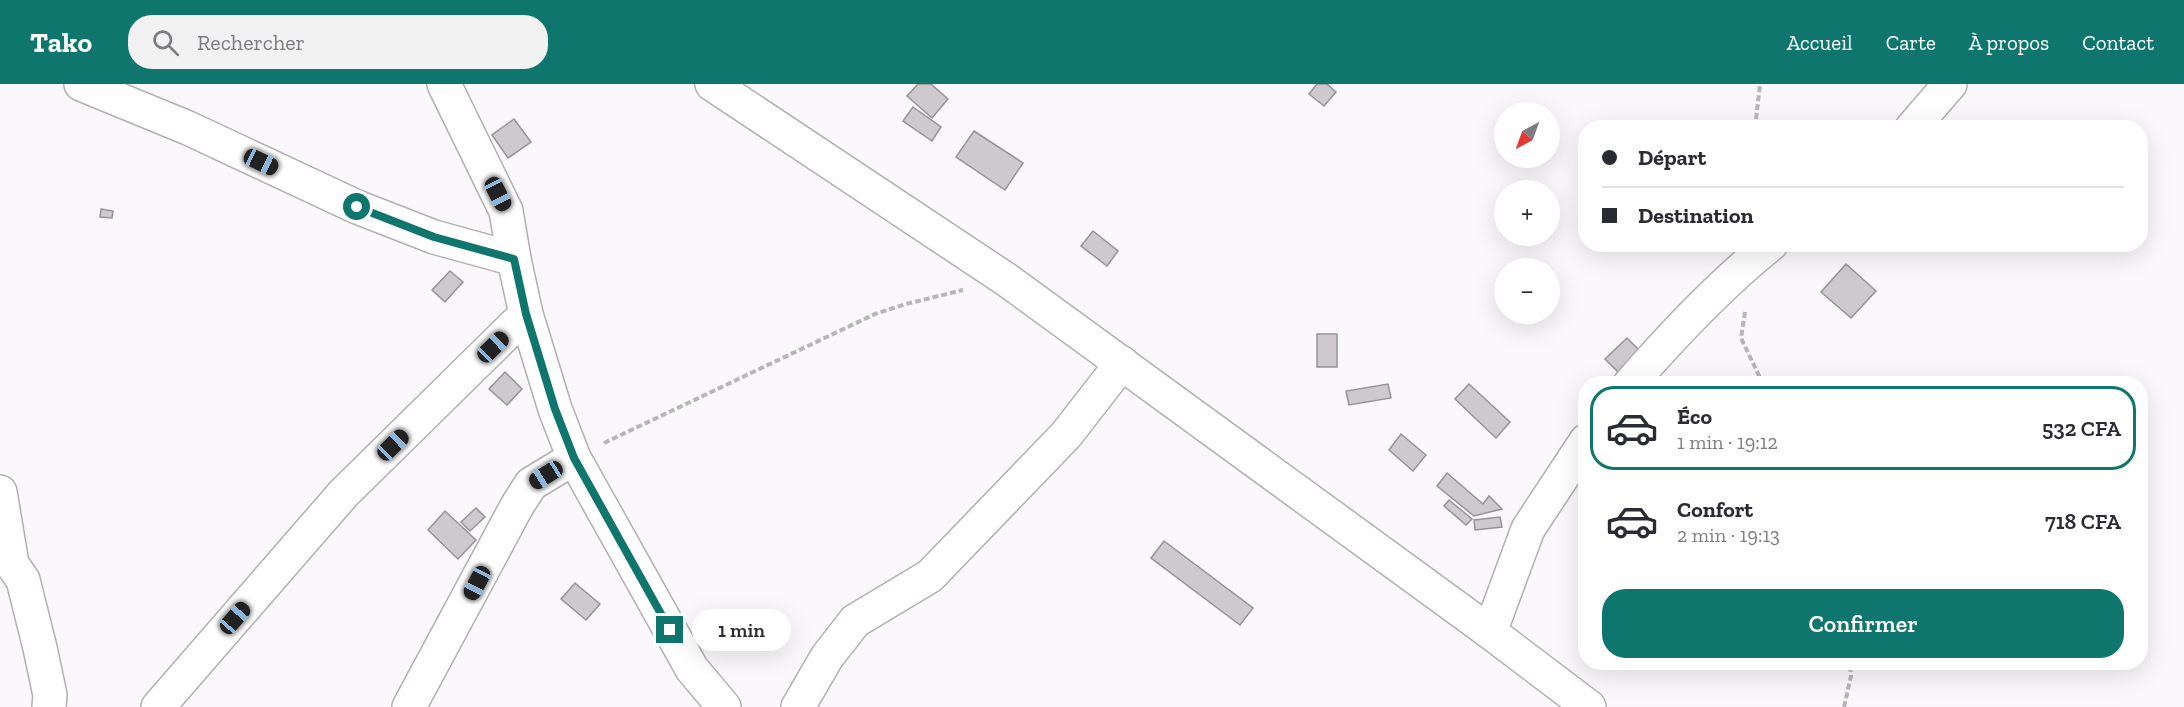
<!DOCTYPE html>
<html lang="fr">
<head>
<meta charset="utf-8">
<style>
  :root { --surface:#fff; --page:#f2f2f3; --text:#2b2b33; --muted:#7c7c81; --line:#e1e1e2; --accent:#0f766e }
  body { margin:0; font-family:"Zilla Slab",serif; background:var(--page); color:var(--text); height:100vh; display:flex; flex-direction:column; font-size:22px; white-space:nowrap }
  * { box-sizing:border-box; margin:0 }
  p { font-size:20px; color:var(--muted) }
  .icon { flex:none; width:33px; height:33px; fill:none; stroke:currentColor; stroke-width:2; stroke-linecap:round; stroke-linejoin:round }
  .map { position:relative; flex:1; overflow:hidden }
  .drawer { position:absolute; left:1578px; top:292px; width:570px; height:294px; display:flex; flex-direction:column; background:var(--surface); border-radius:24px; box-shadow:0 6px 24px #0002 }
  .drawer>* { flex:none }
  .hud { position:absolute; left:1578px; top:36px; width:570px; height:132px; border-radius:24px; box-shadow:0 6px 24px #0002; display:grid; align-content:center; height:132px; padding:0 24px; background:var(--surface) }
  .needle { width:39px; rotate:221deg }
  .fabs { position:absolute; left:1494px; top:18px; display:grid; gap:12px }
  .fabs a { display:grid; place-items:center; width:66px; height:66px; border-radius:50%; background:var(--surface); box-shadow:0 6px 24px #0002; font-size:30px }
  .end { position:absolute; width:27px; height:27px; margin:-14px; border:8px solid #0f766e; background:#fff; box-shadow:0 0 0 3px #fff }
  .from { border-radius:50% }
  .bubble { position:absolute; height:42px; border-radius:21px; background:var(--surface); box-shadow:0 6px 24px #0002; font-size:20px; font-weight:600; line-height:42px; text-align:center }
  .car { position:absolute; width:18px; height:36px; margin:-18px -9px; border-radius:8px; box-shadow:0 0 4px 2px #0007; background:linear-gradient(#222 24%,#8ab4d8 0 40%,#222 0 76%,#8ab4d8 0 86%,#222 0) }
  .hud b { display:flex; align-items:center; gap:21px; height:57px; font-size:22px }
  .hud b+b { border-top:2px solid var(--line) }
  .hud i { width:15px; height:15px; background:var(--text) }
  ul { padding:10px 0 0; list-style:none }
  li { display:flex; align-items:center; gap:18px; height:84px; margin:0 12px 9px; padding:0 12px; border:3px solid transparent; border-radius:24px }
  li div { flex:1 }
  li b { display:block; font-size:22px }
  li em { font-style:normal; font-weight:600 }
  li.current { border-color:var(--accent) }
  li>.icon { width:54px; height:54px; stroke-width:1.5 }
  .action { display:flex; gap:12px; margin-top:auto; padding:12px 24px }
  .action a { flex:1; height:69px; border-radius:24px; background:var(--accent); color:#fff; font-size:24px; font-weight:600; line-height:69px; text-align:center }
  header { display:flex; align-items:center; gap:36px; box-sizing:border-box; height:84px; padding:0 30px; background:var(--accent); color:#fff }
  header strong { font-size:28px }
  nav { display:flex; gap:33px; margin-inline-start:auto; font-size:21px }
  .search { width:420px; height:54px; background:var(--page); display:flex; align-items:center; gap:15px; box-sizing:border-box; padding:0 21px; border-radius:24px; color:var(--muted); font-size:22px }
  .map>svg:first-child { display:block }
  .building { fill:#cdc9cc; stroke:#969395; stroke-width:1.5 }
  .lines { fill:none; stroke-linecap:round; stroke-linejoin:round }
  .minor-casing { stroke:#b2afb1; stroke-width:36 }
  .path { stroke:#b7b5b7; stroke-width:4; stroke-dasharray:6 3; stroke-linecap:butt }
  .minor { stroke:#fff; stroke-width:33 }
  .route { stroke:#0f766e; stroke-width:8 }
</style>
</head>
<body>
<header>
<strong>Tako</strong>
<div class="search"><svg class="icon" aria-label="search" viewBox="0 0 24 24"><circle cx="10" cy="10" r="6"/><path d="M15 15l6 6"/></svg>Rechercher</div>
<nav><a>Accueil</a><a>Carte</a><a>À propos</a><a>Contact</a></nav>
</header>
<div class="map">
<svg width="2184" height="623" viewBox="0 0 2184 623">
  <rect width="100%" height="100%" fill="#fbf8fb"/>
  <g class="building">
    <path d="M918,0H931L948,15L932,34L907,12Z"/>
    <path d="M1317,0H1327L1336,8L1324,22L1309,10Z"/>
    <path d="M913,23L941,43L932,57L903,37Z"/>
    <path d="M514,35L531,58L508,74L492,51Z"/>
    <path d="M974,47L1023,79L1005,106L956,73Z"/>
    <path d="M101,125L113,127L112,134L100,133Z"/>
    <path d="M1093,147L1118,167L1107,182L1081,162Z"/>
    <path d="M1846,180L1876,207L1851,234L1821,208Z"/>
    <path d="M450,187L463,198L445,218L432,206Z"/>
    <rect x="1317" y="250" width="20" height="33"/>
    <path d="M1627,254L1640,267L1618,288L1605,275Z"/>
    <path d="M505,288L522,305L507,321L489,305Z"/>
    <path d="M1388,300L1391,314L1349,321L1346,307Z"/>
    <path d="M1469,300L1510,338L1496,354L1455,315Z"/>
    <path d="M1401,350L1426,371L1413,387L1389,366Z"/>
    <path d="M1447,389L1483,420L1489,412L1502,425L1474,432L1437,402Z"/>
    <path d="M1449,416L1472,435L1466,441L1444,422Z"/>
    <path d="M476,424L485,433L470,447L461,438Z"/>
    <path d="M445,427L476,456L458,475L428,446Z"/>
    <path d="M1500,433L1502,443L1475,446L1474,436Z"/>
    <path d="M1164,457L1253,524L1240,541L1151,474Z"/>
    <path d="M575,499L600,520L586,536L561,515Z"/>
  </g>
  <g class="lines">
    <g class="minor-casing">
      <g id="minor">
        <path d="M81,0L188,44L357,123L434,153L514,175"/>
        <path d="M444,0L506,127L514,175L526,230L555,325L574,374L692,585L724,623"/>
        <path d="M712,0L1007,196L1490,548L1589,623"/>
        <path d="M1912,44L1950,0"/>
        <path d="M1630,300C1671,253 1722,199 1771,160"/>
        <path d="M0,408L12,480L23,496L40,564L50,611L49,623"/>
        <path d="M1490,548L1528,445L1586,357"/>
        <path d="M158,623L343,410L526,230"/>
        <path d="M409,623L517,422L531,400L574,374"/>
        <path d="M798,623L827,573L855,537L930,492L1066,351L1122,279"/>
      </g>
    </g>
    <g class="path">
      <path d="M1755,44L1760,0"/>
      <path d="M1745,228L1741,254L1763,300"/>
      <path d="M604,359L875,230L906,220L963,206"/>
      <path d="M1844,623L1851,592L1850,579"/>
    </g>
    <use href="#minor" class="minor"/>
  </g>
  <g class="lines">
    <path class="route" d="M357,123L434,153L514,175L526,230L555,325L574,374L670,546"/>
  </g>
</svg>
<div class="fabs">
<a><svg class="needle" viewBox="-14 -14 28 28"><path d="M0-13l5 13h-10z" fill="#e53935"/><path d="M0 13l5-13h-10z" fill="#7c7c81"/></svg></a>
<a>+</a>
<a>−</a>
</div>
<i class="end from" style="left:357px;top:123px"></i>
<i class="end" style="left:670px;top:546px"></i>
<div class="bubble" style="left:692px;top:525px;width:99px">1 min</div>
<i class="car" style="left:261px;top:78px;rotate:115deg"></i>
<i class="car" style="left:498px;top:110px;rotate:153deg"></i>
<i class="car" style="left:493px;top:263px;rotate:46deg"></i>
<i class="car" style="left:393px;top:361px;rotate:46deg"></i>
<i class="car" style="left:546px;top:391px;rotate:238deg"></i>
<i class="car" style="left:477px;top:499px;rotate:208deg"></i>
<i class="car" style="left:235px;top:534px;rotate:41deg"></i>
<div class="hud">
<b><i class="from"></i>Départ</b>
<b><i></i>Destination</b>
</div>
<section class="drawer">
<ul>
<li class="current"><svg class="icon" aria-label="car" viewBox="0 0 24 24"><path d="M5 17H2v-5l4-1 3-4h7l3 4 3 1v5h-3M9 17h6M6 11h13"/><circle cx="7" cy="17" r="2"/><circle cx="17" cy="17" r="2"/></svg><div><b>Éco</b><p>1 min · 19:12</p></div><em>532 CFA</em></li>
<li><svg class="icon" aria-label="car" viewBox="0 0 24 24"><path d="M5 17H2v-5l4-1 3-4h7l3 4 3 1v5h-3M9 17h6M6 11h13"/><circle cx="7" cy="17" r="2"/><circle cx="17" cy="17" r="2"/></svg><div><b>Confort</b><p>2 min · 19:13</p></div><em>718 CFA</em></li>
</ul>
<div class="action"><a>Confirmer</a></div>
</section>
</div>
</body>
</html>
